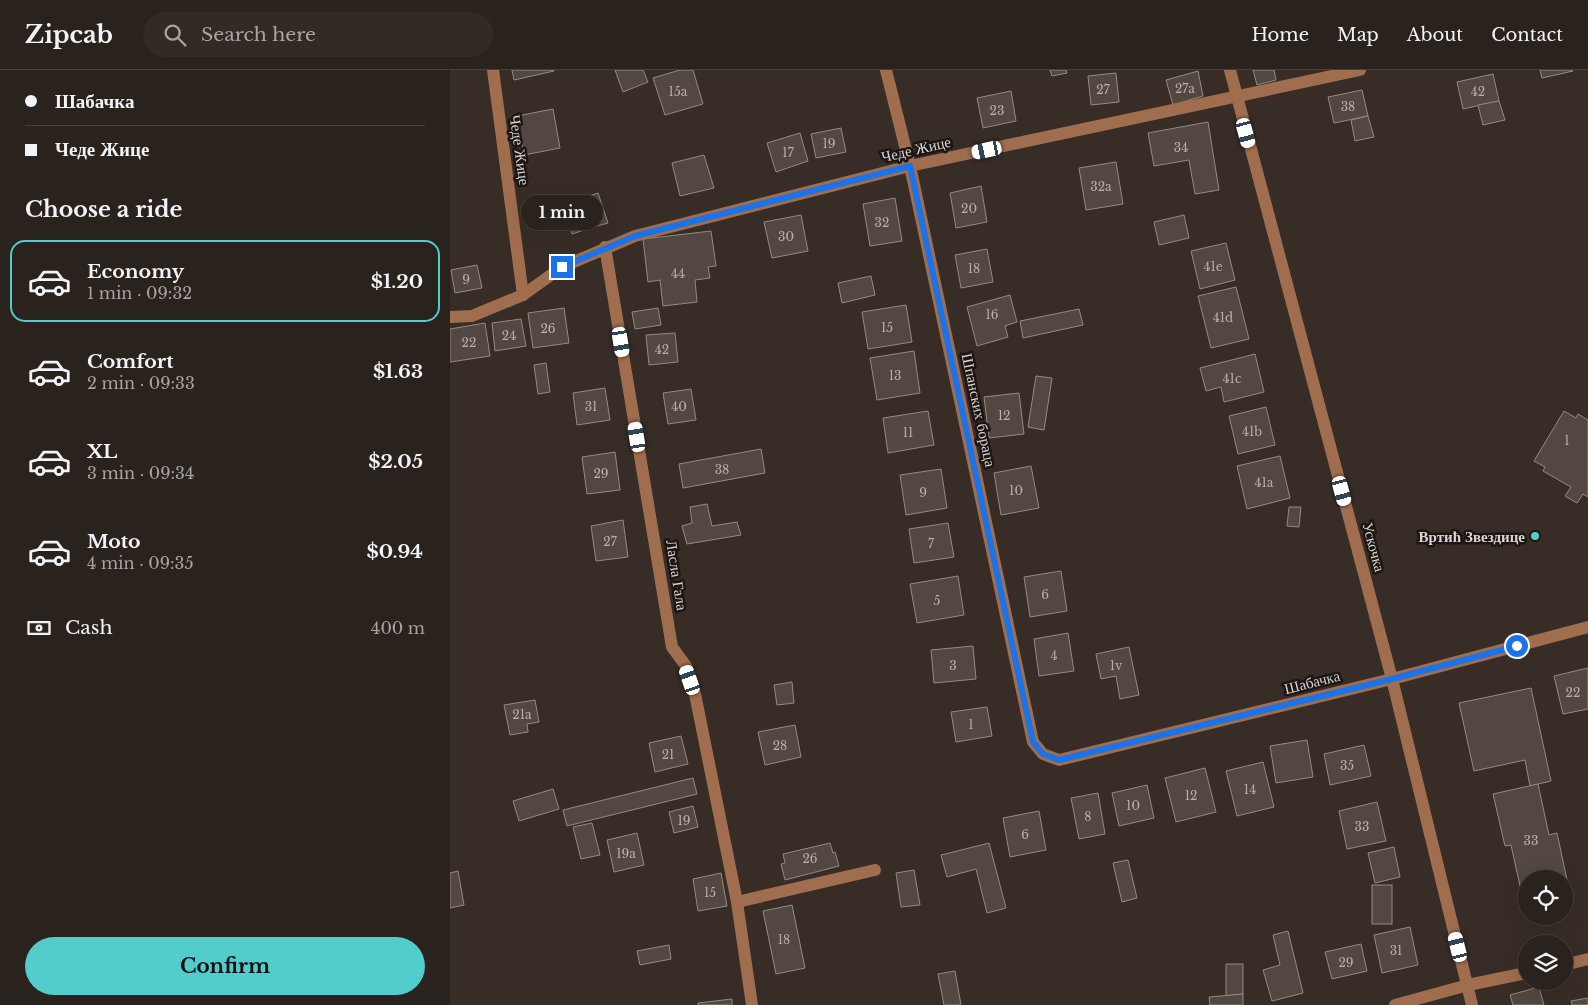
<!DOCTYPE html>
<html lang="en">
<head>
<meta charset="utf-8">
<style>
  :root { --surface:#2a221c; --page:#322a25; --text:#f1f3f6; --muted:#a5a4a3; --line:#463f3b; --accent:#52cdcc }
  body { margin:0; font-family:"Libre Baskerville",serif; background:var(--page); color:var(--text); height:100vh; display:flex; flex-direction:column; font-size:19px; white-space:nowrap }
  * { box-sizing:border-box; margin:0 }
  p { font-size:16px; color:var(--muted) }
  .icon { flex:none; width:28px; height:28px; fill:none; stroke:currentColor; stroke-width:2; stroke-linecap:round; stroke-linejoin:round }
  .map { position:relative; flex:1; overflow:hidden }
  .panel { display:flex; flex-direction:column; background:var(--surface); width:450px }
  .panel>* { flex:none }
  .banner { display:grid; align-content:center; height:110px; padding:0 25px; background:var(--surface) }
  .tools { position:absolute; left:1068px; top:800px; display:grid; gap:10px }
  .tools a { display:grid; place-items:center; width:55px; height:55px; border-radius:50%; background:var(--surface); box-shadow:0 5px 20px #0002,0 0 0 1px var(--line); font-size:25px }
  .end { position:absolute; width:22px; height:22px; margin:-11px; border:6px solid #1a73e8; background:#fff; box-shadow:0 0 0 2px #fff }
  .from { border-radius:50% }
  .bubble { position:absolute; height:35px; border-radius:18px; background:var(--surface); box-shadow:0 5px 20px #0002,0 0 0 1px var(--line); font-size:16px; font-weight:700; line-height:35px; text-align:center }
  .car { position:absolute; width:15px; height:30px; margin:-15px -8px; border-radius:6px; box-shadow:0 0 4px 1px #0007; background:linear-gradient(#fff 24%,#345 0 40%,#fff 0 76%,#345 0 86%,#fff 0) }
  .banner b { display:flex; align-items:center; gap:18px; height:48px; font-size:19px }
  .banner b+b { border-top:1px solid var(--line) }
  .banner i { width:12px; height:12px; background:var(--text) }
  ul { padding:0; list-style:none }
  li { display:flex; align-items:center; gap:15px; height:82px; margin:0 10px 8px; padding:0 15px; border:2px solid transparent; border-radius:15px }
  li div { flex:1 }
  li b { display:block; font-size:19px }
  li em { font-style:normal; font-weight:700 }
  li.selected { border-color:var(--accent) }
  li>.icon { width:45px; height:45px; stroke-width:1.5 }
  h2 { padding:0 25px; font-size:22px; line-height:60px }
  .pay { display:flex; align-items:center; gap:12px; height:55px; padding:0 25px; font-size:19px }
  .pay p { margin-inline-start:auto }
  .action { display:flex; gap:10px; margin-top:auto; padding:10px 25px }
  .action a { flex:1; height:58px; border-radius:30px; background:var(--accent); color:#111; font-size:20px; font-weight:700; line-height:58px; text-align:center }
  header { display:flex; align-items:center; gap:30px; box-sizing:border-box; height:70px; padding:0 25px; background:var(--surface); border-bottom:1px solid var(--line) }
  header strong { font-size:24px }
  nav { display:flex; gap:28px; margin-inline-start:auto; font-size:18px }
  .search { width:350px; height:45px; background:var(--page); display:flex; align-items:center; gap:12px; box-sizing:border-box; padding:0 18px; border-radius:28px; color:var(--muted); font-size:19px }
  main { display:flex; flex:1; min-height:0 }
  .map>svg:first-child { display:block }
  .building { fill:#534741; stroke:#968981 }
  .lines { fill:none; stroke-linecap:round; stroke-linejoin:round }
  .minor { stroke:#a06d4f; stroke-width:12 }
  .route { stroke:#1a73e8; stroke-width:6 }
  .poi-dot { fill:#52cdcc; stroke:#1b1613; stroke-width:2 }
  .labels { text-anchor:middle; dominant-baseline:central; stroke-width:5; stroke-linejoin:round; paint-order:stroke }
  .number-label { font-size:12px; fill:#b9b0ac }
  .street-label { font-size:15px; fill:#dbd3cf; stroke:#1b1613 }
  .poi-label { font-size:15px; font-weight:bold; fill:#dbd3cf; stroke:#1b1613; text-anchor:end }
</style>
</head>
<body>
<header>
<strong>Zipcab</strong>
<div class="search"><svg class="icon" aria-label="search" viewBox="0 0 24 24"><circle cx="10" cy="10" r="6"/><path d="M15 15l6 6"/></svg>Search here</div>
<nav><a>Home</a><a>Map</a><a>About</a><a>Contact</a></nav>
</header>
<main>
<section class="panel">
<div class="banner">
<b><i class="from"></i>Шабачка</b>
<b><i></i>Чеде Жице</b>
</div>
<h2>Choose a ride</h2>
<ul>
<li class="selected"><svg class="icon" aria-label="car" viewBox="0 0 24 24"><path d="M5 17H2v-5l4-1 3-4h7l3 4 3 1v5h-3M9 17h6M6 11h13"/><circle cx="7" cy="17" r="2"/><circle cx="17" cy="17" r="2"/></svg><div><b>Economy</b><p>1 min · 09:32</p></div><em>$1.20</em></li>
<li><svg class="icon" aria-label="car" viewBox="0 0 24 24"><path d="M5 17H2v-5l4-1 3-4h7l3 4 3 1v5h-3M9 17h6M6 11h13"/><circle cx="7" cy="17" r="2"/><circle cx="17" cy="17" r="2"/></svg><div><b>Comfort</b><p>2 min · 09:33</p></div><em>$1.63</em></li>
<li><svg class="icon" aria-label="car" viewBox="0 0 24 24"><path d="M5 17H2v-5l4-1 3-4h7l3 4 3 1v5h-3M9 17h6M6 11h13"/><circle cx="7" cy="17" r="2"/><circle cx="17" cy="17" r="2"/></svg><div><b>XL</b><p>3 min · 09:34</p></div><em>$2.05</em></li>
<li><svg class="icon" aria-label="car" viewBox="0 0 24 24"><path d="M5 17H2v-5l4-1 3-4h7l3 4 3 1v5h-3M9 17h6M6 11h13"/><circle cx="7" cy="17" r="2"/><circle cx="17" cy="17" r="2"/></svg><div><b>Moto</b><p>4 min · 09:35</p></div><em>$0.94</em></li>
</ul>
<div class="pay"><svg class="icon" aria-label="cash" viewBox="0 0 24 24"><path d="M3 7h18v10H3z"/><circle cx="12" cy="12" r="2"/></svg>Cash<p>400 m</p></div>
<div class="action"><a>Confirm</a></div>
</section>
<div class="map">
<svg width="1138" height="935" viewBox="0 0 1138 935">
  <rect width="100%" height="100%" fill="#382d26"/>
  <g class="building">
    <path d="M62,0H104V1L64,10Z"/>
    <path d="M165,0H193L198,12L173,22Z"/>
    <path d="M230,0H243L253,34L215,45L203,8Z"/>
    <path d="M600,0H616L617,3L602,6Z"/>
    <path d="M803,0H824L826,10L807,15Z"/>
    <path d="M1090,0H1122L1123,1L1092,8Z"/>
    <path d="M748,1L753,26L723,35L716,10Z"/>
    <path d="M666,3L669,32L641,35L638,6Z"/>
    <path d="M1043,4L1049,31L1013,39L1007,12Z"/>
    <path d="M912,20L918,46L884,53L878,27Z"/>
    <path d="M561,21L566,51L533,58L527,28Z"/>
    <path d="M1049,31L1055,50L1033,55L1028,35Z"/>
    <path d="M103,39L110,78L74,85L67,46Z"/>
    <path d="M918,46L924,67L905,71L901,50Z"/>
    <path d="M758,52L769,120L745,124L739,90L704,96L698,63Z"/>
    <path d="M391,58L396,82L366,88L361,64Z"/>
    <path d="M350,63L358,91L326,102L317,73Z"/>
    <path d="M254,85L264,118L230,126L222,93Z"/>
    <path d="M666,92L673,134L636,140L629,98Z"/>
    <path d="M531,116L537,152L506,158L500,123Z"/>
    <path d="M148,123L158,153L140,158L130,129Z"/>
    <path d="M445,128L452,171L420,176L413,134Z"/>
    <path d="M130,129L140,158L122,164L113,134Z"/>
    <path d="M351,145L358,181L322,188L314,152Z"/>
    <path d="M734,145L739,168L709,175L704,152Z"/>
    <path d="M261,161L266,196L258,197L260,208L245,210L247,232L213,236L210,210L198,212L193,169Z"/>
    <path d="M776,173L785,210L750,219L741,181Z"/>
    <path d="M537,179L543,212L511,218L505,185Z"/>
    <path d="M27,195L32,218L5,223L1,200Z"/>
    <path d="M421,206L425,225L392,233L388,213Z"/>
    <path d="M786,217L799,269L761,278L748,226Z"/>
    <path d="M560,225L567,252L555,256L558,267L527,276L517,237Z"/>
    <path d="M456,235L462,272L418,279L412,242Z"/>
    <path d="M114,238L119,273L83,278L78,243Z"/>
    <path d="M208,238L211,255L185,259L182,242Z"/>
    <path d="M629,239L633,255L573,268L570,251Z"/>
    <path d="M71,249L76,276L45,281L42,253Z"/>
    <path d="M35,253L40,286L0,292V259Z"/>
    <path d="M225,263L228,292L199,295L196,265Z"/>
    <path d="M464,281L470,323L427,330L420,288Z"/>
    <path d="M805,284L814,322L774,332L771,317L756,321L750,298Z"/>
    <path d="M96,293L100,322L88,324L84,295Z"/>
    <path d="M586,306L602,308L594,360L578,357Z"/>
    <path d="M155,318L160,350L127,355L123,323Z"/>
    <path d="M241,319L246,350L218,354L213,323Z"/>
    <path d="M569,323L574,364L539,368L534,327Z"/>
    <path d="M816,337L825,375L788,384L779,346Z"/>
    <path d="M478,341L484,375L438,383L433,348Z"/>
    <path d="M1114,341L1126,348L1128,344L1138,350V427L1133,424L1127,433L1115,426L1121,417L1093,401L1095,397L1084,391Z"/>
    <path d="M311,379L315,403L233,418L229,394Z"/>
    <path d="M165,382L170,420L137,424L132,387Z"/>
    <path d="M830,386L840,428L797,439L787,396Z"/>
    <path d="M581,396L589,438L551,445L544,403Z"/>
    <path d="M491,399L497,438L456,445L450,405Z"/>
    <path d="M257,434L262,456L287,452L291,465L237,474L232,456L242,453L240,437Z"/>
    <path d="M839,437H851L849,457L837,456Z"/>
    <path d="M173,450L178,487L146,491L141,456Z"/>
    <path d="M498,453L504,487L464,493L459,459Z"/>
    <path d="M611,501L617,541L580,547L574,507Z"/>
    <path d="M508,506L514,545L467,553L460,514Z"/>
    <path d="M618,563L624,601L589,606L584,569Z"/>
    <path d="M523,576L526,609L484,613L481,580Z"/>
    <path d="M679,577L689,625L670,629L666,606L651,609L646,584Z"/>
    <path d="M1138,598V639L1113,644L1104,606Z"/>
    <path d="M342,612L344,633L327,635L324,615Z"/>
    <path d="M1081,618L1101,711L1080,716L1075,690L1024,701L1009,633Z"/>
    <path d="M85,630L89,652L77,654L78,662L60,665L54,635Z"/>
    <path d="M537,637L542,666L506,672L501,642Z"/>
    <path d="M345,655L351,687L315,695L308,662Z"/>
    <path d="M231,666L238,694L205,702L199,673Z"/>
    <path d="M857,670L863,707L826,713L820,676Z"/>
    <path d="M914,675L921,706L880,715L874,684Z"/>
    <path d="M813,692L824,737L787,746L776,701Z"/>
    <path d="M755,698L766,742L726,752L715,708Z"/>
    <path d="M243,708L247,724L117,756L113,740Z"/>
    <path d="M1088,714L1099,765L1107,763L1120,824L1114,825V809H1076V834H1074L1061,775L1055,776L1043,724Z"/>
    <path d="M697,715L704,748L669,756L662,723Z"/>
    <path d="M103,719L109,739L69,751L63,731Z"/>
    <path d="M648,723L655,764L629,769L621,728Z"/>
    <path d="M927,732L936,771L897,779L889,741Z"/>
    <path d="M243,736L248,757L224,763L219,742Z"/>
    <path d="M589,741L596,780L560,787L553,748Z"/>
    <path d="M142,753L150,785L131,789L123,757Z"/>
    <path d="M187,763L194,795L164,802L157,770Z"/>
    <path d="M380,773L383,783L385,782L389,796L335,810L331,794L335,793L333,784Z"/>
    <path d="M539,773L556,838L537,843L526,799L497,807L491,785Z"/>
    <path d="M944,777L950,807L925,813L918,783Z"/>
    <path d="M678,790L687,828L672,832L663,793Z"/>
    <path d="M464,800L470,835L451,837L446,803Z"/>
    <path d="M8,801L14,835L0,838V803Z"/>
    <path d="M271,803L277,836L248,841L243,809Z"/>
    <rect x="922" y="815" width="20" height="39"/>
    <path d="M342,835L355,898L326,904L313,841Z"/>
    <path d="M960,857L968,895L932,903L924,865Z"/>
    <path d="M838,861L853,923L822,931L813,900L830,895L823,865Z"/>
    <path d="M911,874L917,901L882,909L875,882Z"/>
    <path d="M219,875L221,889L190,895L187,881Z"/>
    <path d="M776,894H793V924L776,926Z"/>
    <path d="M505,901L511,935H494L488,904Z"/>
    <path d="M1089,917L1094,935H1063L1060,925Z"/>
    <path d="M793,924V935H760L759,927Z"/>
    <path d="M1138,928V935H1122L1121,931Z"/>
    <path d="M282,929V935H248V933Z"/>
  </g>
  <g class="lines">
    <g class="minor">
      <path d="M43,0L73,225"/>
      <path d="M436,0L460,96L583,672L593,684L609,690L942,609L1138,557"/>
      <path d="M780,0L942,609L1022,935"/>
      <path d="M155,177L222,577L236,596L245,624L287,832L302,935"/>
      <path d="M0,247L22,246L73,225L112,197L185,166L460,96L910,0"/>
      <path d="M287,832L425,800"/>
      <path d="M1114,895L1138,889"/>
      <path d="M945,935L1018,915L1076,903"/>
    </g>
  </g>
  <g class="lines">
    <path class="route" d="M112,197L185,166L460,96L583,672L593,684L609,690L942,609L1067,576"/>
  </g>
  <circle class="poi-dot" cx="1085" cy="466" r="5"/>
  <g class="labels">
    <g class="number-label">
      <text x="735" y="18">27a</text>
      <text x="653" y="19">27</text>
      <text x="228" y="21">15a</text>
      <text x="1028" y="21">42</text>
      <text x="898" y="36">38</text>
      <text x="547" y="40">23</text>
      <text x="379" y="73">19</text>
      <text x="731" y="77">34</text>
      <text x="338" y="82">17</text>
      <text x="651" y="116">32a</text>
      <text x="519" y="138">20</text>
      <text x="432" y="152">32</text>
      <text x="336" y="166">30</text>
      <text x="763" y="196">41e</text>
      <text x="524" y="198">18</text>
      <text x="228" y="203">44</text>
      <text x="16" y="209">9</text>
      <text x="542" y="244">16</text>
      <text x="773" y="247">41d</text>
      <text x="437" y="257">15</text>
      <text x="98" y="258">26</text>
      <text x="59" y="265">24</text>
      <text x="19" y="272">22</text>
      <text x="212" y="279">42</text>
      <text x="445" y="305">13</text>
      <text x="782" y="308">41c</text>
      <text x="141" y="336">31</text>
      <text x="229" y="336">40</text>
      <text x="554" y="345">12</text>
      <text x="802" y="361">41b</text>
      <text x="458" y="362">11</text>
      <text x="1117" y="370">1</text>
      <text x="272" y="399">38</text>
      <text x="151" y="403">29</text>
      <text x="814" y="412">41a</text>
      <text x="566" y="420">10</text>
      <text x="473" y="422">9</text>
      <text x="160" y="471">27</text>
      <text x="481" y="473">7</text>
      <text x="595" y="524">6</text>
      <text x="487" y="530">5</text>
      <text x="604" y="585">4</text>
      <text x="503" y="595">3</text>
      <text x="666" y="595">1v</text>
      <text x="1123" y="622">22</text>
      <text x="72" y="644">21a</text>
      <text x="521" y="654">1</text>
      <text x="330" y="675">28</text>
      <text x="218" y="684">21</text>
      <text x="897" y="695">35</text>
      <text x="800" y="719">14</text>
      <text x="741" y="725">12</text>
      <text x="683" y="735">10</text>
      <text x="638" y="746">8</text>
      <text x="234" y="750">19</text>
      <text x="912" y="756">33</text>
      <text x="575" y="764">6</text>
      <text x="1081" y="770">33</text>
      <text x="176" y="783">19a</text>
      <text x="360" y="788">26</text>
      <text x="260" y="822">15</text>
      <text x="334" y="869">18</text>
      <text x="946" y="880">31</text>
      <text x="896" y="892">29</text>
    </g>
    <g class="street-label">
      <text transform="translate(466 79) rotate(-13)">Чеде Жице</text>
      <text transform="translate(70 80) rotate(82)">Чеде Жице</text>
      <text transform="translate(529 340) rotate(78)">Шпанских бораца</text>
      <text transform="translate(924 477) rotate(75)">Ускочка</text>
      <text transform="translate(227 505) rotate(81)">Ласла Гала</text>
      <text transform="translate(862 612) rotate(-14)">Шабачка</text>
    </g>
    <g class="poi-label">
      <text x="1075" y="466">Вртић Звездице</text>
    </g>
  </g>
</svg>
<div class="tools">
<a><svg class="icon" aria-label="locate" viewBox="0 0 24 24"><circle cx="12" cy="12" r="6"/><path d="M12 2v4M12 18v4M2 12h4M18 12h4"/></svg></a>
<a><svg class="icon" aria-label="layers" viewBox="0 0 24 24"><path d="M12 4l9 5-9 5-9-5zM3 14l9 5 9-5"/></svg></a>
</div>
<i class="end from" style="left:1067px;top:576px"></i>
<i class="end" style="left:112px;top:197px"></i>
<div class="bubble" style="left:71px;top:125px;width:82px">1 min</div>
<i class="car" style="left:796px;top:63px;rotate:165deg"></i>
<i class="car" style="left:537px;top:80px;rotate:258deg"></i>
<i class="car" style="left:171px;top:272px;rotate:171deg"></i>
<i class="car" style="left:187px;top:367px;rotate:351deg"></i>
<i class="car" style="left:892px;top:421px;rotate:165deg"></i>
<i class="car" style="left:240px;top:610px;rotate:341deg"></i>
<i class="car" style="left:1008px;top:877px;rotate:346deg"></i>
</div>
</main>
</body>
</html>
